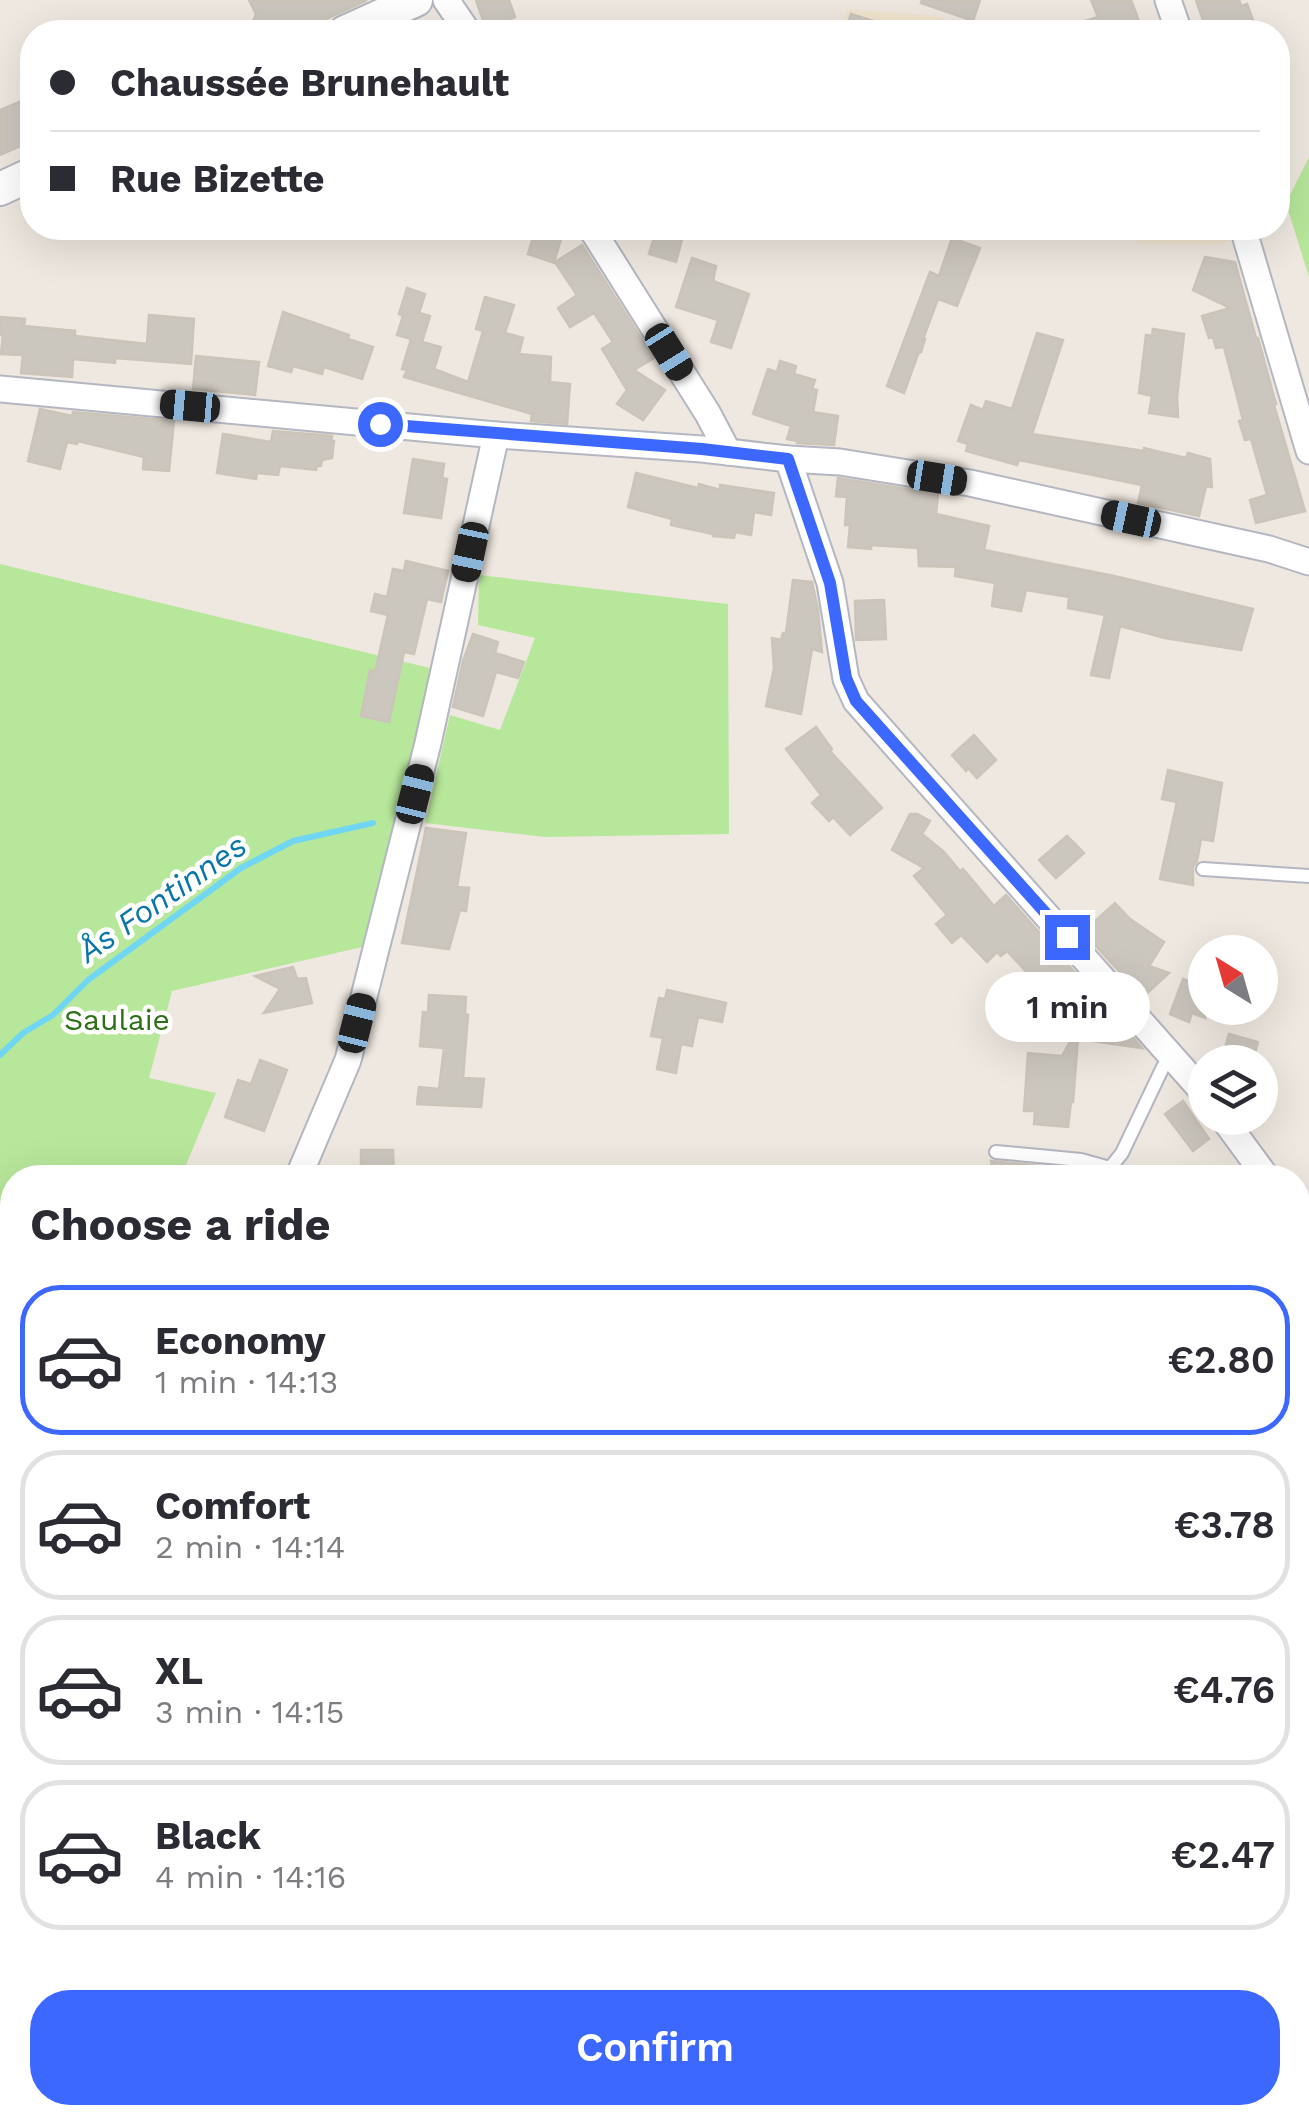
<!DOCTYPE html>
<html lang="en">
<head>
<meta charset="utf-8">
<style>
  :root { --surface:#fff; --page:#f2f2f3; --text:#2b2b33; --muted:#7c7c81; --line:#e1e1e2; --accent:#3d68ff }
  body { margin:0; font-family:"Work Sans",sans-serif; background:var(--page); color:var(--text); height:100vh; display:flex; flex-direction:column; font-size:38px; white-space:nowrap }
  * { box-sizing:border-box; margin:0 }
  p { font-size:32px; color:var(--muted) }
  .icon { flex:none; width:55px; height:55px; fill:none; stroke:currentColor; stroke-width:2; stroke-linecap:round; stroke-linejoin:round }
  .map { position:relative; flex:1; overflow:hidden }
  .sheet { position:absolute; left:0px; top:1165px; width:1310px; height:960px; display:flex; flex-direction:column; background:var(--surface); border-radius:40px 40px 0 0; box-shadow:0 10px 40px #0002 }
  .sheet>* { flex:none }
  .top-card { position:absolute; left:20px; top:20px; width:1270px; height:220px; border-radius:40px; box-shadow:0 10px 40px #0002; display:grid; align-content:center; height:220px; padding:0 30px; background:var(--surface) }
  .needle { width:65px; rotate:323deg }
  .controls { position:absolute; left:1188px; top:935px; display:grid; gap:20px }
  .controls a { display:grid; place-items:center; width:90px; height:90px; border-radius:50%; background:var(--surface); box-shadow:0 10px 40px #0002; font-size:50px }
  .end { position:absolute; width:45px; height:45px; margin:-22px; border:12px solid #3d68ff; background:#fff; box-shadow:0 0 0 5px #fff }
  .from { border-radius:50% }
  .bubble { position:absolute; height:70px; border-radius:35px; background:var(--surface); box-shadow:0 10px 40px #0002; font-size:32px; font-weight:600; line-height:70px; text-align:center }
  .car { position:absolute; width:30px; height:60px; margin:-30px -15px; border-radius:12px; box-shadow:0 0 8px 2px #0007; background:linear-gradient(#222 24%,#8ab4d8 0 40%,#222 0 76%,#8ab4d8 0 86%,#222 0) }
  .top-card b { display:flex; align-items:center; gap:35px; height:95px; font-size:38px }
  .top-card b+b { border-top:2px solid var(--line) }
  .top-card i { width:25px; height:25px; background:var(--text) }
  ul { padding:0; list-style:none }
  li { display:flex; align-items:center; gap:30px; height:150px; margin:0 20px 15px; padding:0 10px; border:5px solid var(--line); border-radius:40px }
  li div { flex:1 }
  li b { display:block; font-size:38px }
  li em { font-style:normal; font-weight:600 }
  li.active { border-color:var(--accent) }
  li>.icon { width:90px; height:90px; stroke-width:1.5 }
  h2 { padding:0 30px; font-size:45px; line-height:120px }
  .primary-button { display:flex; gap:20px; margin-top:auto; padding:20px 30px }
  .primary-button a { flex:1; height:115px; border-radius:40px; background:var(--accent); color:#fff; font-size:40px; font-weight:600; line-height:115px; text-align:center }
  .map>svg:first-child { display:block }
  .education { fill:#f1e5cf }
  .green { fill:#b7e79b }
  .lines { fill:none; stroke-linecap:round; stroke-linejoin:round }
  .stream { stroke:#70d6f4; stroke-width:6 }
  .building { fill:#cbc6be; stroke:#cbc4b9; stroke-width:2.5 }
  .service-casing { stroke:#b4b7c1; stroke-width:16 }
  .minor-casing { stroke:#b4b7c1; stroke-width:29 }
  .tertiary-casing { stroke:#b4b7c1; stroke-width:36 }
  .service { stroke:#fff; stroke-width:12 }
  .minor { stroke:#fff; stroke-width:25 }
  .tertiary { stroke:#fff; stroke-width:32 }
  .route { stroke:#3d68ff; stroke-width:12 }
  .labels { text-anchor:middle; dominant-baseline:central; stroke-width:9; stroke-linejoin:round; paint-order:stroke }
  .park-label { font-size:30px; fill:#2d7018; stroke:#fff }
  .water-label { font-size:32px; font-style:italic; fill:#0876a8; stroke:#fff }
</style>
</head>
<body>
<div class="map">
<svg width="1309" height="2125" viewBox="0 0 1309 2125">
  <rect width="100%" height="100%" fill="#efe8e0"/>
  <g class="education">
    <path d="M847,9L935,16L984,32H839Z"/>
    <path d="M1109,228H1225L1230,241L1218,245L1142,244Z"/>
  </g>
  <g class="green">
    <path d="M1309,157V277L1286,203Z"/>
    <path d="M0,564L434,669L375,944L172,991L149,1078L216,1093L181,1177L12,1178V1603L0,1640Z"/>
    <path d="M479,575L728,604L729,834L545,837L425,823L450,715L500,730L535,638L478,625Z"/>
  </g>
  <g class="lines">
    <path class="stream" d="M0,1055L23,1033L53,1015L88,980L241,868L293,841L373,823"/>
  </g>
  <g class="building">
    <path d="M249,0H367L298,32H249L256,14Z"/>
    <path d="M476,0H509L515,17L486,29Z"/>
    <path d="M922,0H980L973,21L921,3Z"/>
    <path d="M1091,0H1131L1143,32H1061V29L1098,17Z"/>
    <path d="M1196,0H1239L1241,6L1247,4L1256,28L1242,32H1207Z"/>
    <path d="M851,14L899,29L898,32H845Z"/>
    <path d="M24,100L25,104L32,101V141L0,155V110Z"/>
    <path d="M536,228H564L554,263L528,254Z"/>
    <path d="M657,228H685L676,262L649,254Z"/>
    <path d="M952,238L980,248L957,306L938,299L923,339H925L921,352L918,354L904,393L887,386L930,272L939,276Z"/>
    <path d="M582,245L654,358L634,370L665,390L643,420L617,404L627,390L602,349L613,342L594,313L570,327L558,308L577,295L555,262Z"/>
    <path d="M1205,257L1235,262L1256,338H1258L1276,404L1274,405L1305,511L1256,523L1250,500L1267,495L1251,439L1245,440L1239,421L1243,420L1224,347L1216,348L1213,337L1209,338L1202,316L1230,308L1193,290Z"/>
    <path d="M692,258L716,266L713,281L749,294L731,348L711,342L718,320L676,307Z"/>
    <path d="M407,288L425,294L419,313L430,316L422,342L441,347L434,369L468,382L483,331L476,329L485,297L514,305L505,333L523,338L519,354L551,357L550,382L570,384L567,424L531,421L532,414L404,377L407,370L402,369L411,339L397,335L403,316L399,314Z"/>
    <path d="M283,312L349,335L348,339L373,347L362,379L324,367L322,374L293,366L291,372L268,366Z"/>
    <path d="M149,315L194,319L191,364L115,358V363L73,359L72,377L21,373L23,355L1,354L3,335H0L1,317L25,319L24,326L75,331V336L147,344Z"/>
    <path d="M1153,329L1184,334L1177,398L1178,417L1149,413L1152,396L1139,393L1146,335L1152,336Z"/>
    <path d="M1037,333L1063,340L1032,434L1144,451V448L1186,458L1188,453L1210,459L1212,487L1206,486L1199,516L1138,503L1142,485L1019,460L1017,465L966,451L968,444L958,441L971,405L983,410L986,401L1012,409Z"/>
    <path d="M196,356L259,362L255,395L193,389Z"/>
    <path d="M780,361L796,366L794,374L815,380L812,389L817,390L813,412L838,416L834,445L797,443V441L787,439L791,426L753,414L768,369L777,372Z"/>
    <path d="M40,409L72,416L73,412L174,421L169,471L143,469L144,457L78,441L77,444L67,442L60,469L28,461Z"/>
    <path d="M273,431L332,436L331,441H334L332,458L322,460L321,466H317L316,470L280,466L278,475L257,473L256,479L217,473L223,434L271,442Z"/>
    <path d="M413,459L444,464L442,478L447,479L441,518L404,513Z"/>
    <path d="M636,473L698,488L699,484L720,490V485L774,493L771,515L754,512L751,535L735,532L734,538L713,536V534L671,525L672,519L628,507Z"/>
    <path d="M838,478L938,494L936,514L989,526L984,550L1114,576L1253,609L1241,650L1165,638L1120,626L1109,678L1091,675L1105,615L1068,608L1069,597L1026,590L1021,611L992,606L995,583L955,576L956,567L919,566L918,548L871,545V549L848,547L850,525H845L847,497L836,496Z"/>
    <path d="M406,561L448,571L441,602L427,599L414,654L404,652L389,722L361,716L370,670L375,672L388,615L371,611L375,594L387,597L393,569L404,571Z"/>
    <path d="M793,580L812,582L818,610L822,652L812,649L801,714L766,706L774,668L772,638L781,640L783,633H786Z"/>
    <path d="M884,600L886,639L856,640L855,601Z"/>
    <path d="M473,634L498,642L495,653L524,662L518,678L496,672L483,716L453,707L463,661Z"/>
    <path d="M816,727L832,749L830,751L882,808L850,835L833,817L829,821L812,803L821,795L786,749Z"/>
    <path d="M974,735L996,760L977,778L968,768L966,771L952,755Z"/>
    <path d="M1168,770L1222,783L1213,841L1201,839L1197,861L1193,867V885L1160,879L1177,802L1162,799Z"/>
    <path d="M910,814H917L930,821L922,834L944,852L960,871L963,869L994,906L1006,895L1100,1001L1075,1023L1125,1028L1142,1048L1078,1039L1073,1102H1071L1068,1127L1034,1124L1035,1111H1024L1028,1053L1062,1056L1072,1038L1061,1036L1063,1022H1070L1058,1010L1060,1008L1007,951L1001,956L997,952L987,962L961,935L952,943L936,924L947,915L914,876L924,868L892,850Z"/>
    <path d="M426,828L466,833L457,887L469,888L466,911L460,910L449,949L402,943Z"/>
    <path d="M1067,836L1084,853L1056,878L1039,860Z"/>
    <path d="M1115,903L1130,919L1164,942L1149,966L1169,973L1143,997L1083,932Z"/>
    <path d="M293,967L297,979L306,978L312,1003L264,1013L280,989L255,976Z"/>
    <path d="M1183,979L1205,987V1018L1192,1013L1189,1022L1170,1014Z"/>
    <path d="M667,990L726,1003L722,1022L698,1017L692,1046L681,1044L676,1073L657,1069L663,1038L651,1036L659,998L665,999Z"/>
    <path d="M429,995L466,997L465,1014L468,1015L463,1078L484,1079L481,1107L417,1104L419,1087L439,1089L444,1048L420,1046L423,1012L428,1013Z"/>
    <path d="M1229,1034L1258,1042L1252,1062H1221Z"/>
    <path d="M260,1060L287,1070L264,1131L225,1117L238,1080L251,1084Z"/>
    <path d="M1183,1101L1209,1139L1193,1151L1165,1114Z"/>
    <path d="M361,1150H393L394,1177L361,1178Z"/>
    <path d="M991,1161L1079,1170L1078,1178H993Z"/>
  </g>
  <g class="lines">
    <g class="service-casing">
      <g id="service">
        <path d="M1203,869L1309,876"/>
        <path d="M996,1152L1081,1160L1110,1168L1122,1153L1163,1067L1172,1055"/>
        <path d="M1298,1349L1309,1352"/>
        <path d="M1298,1365L1309,1368"/>
        <path d="M1298,1380L1309,1383"/>
        <path d="M1298,1586L1309,1604"/>
      </g>
    </g>
    <g class="minor-casing">
      <g id="minor">
        <path d="M446,0L468,32"/>
        <path d="M1168,0L1179,32"/>
        <path d="M591,228L708,414L728,452"/>
        <path d="M1243,228L1309,451"/>
        <path d="M0,389L496,435L702,449L788,459L840,462L970,483L1269,549L1309,562"/>
        <path d="M788,459L830,583L846,679L856,701L1205,1094"/>
        <path d="M1223,1118L1267,1178"/>
        <path d="M298,1178L348,1060L428,743L496,435"/>
        <path d="M1298,1218L1309,1234"/>
        <path d="M0,1834L12,1838"/>
        <path d="M1270,2125L1309,2110"/>
      </g>
    </g>
    <g class="tertiary-casing">
      <g id="tertiary">
        <path d="M345,32L416,0"/>
        <path d="M0,189L32,174"/>
      </g>
    </g>
    <use href="#service" class="service"/>
    <use href="#minor" class="minor"/>
    <use href="#tertiary" class="tertiary"/>
  </g>
  <g class="lines">
    <path class="route" d="M380,424L702,449L788,459L830,583L846,678L856,701L1067,937"/>
  </g>
  <g class="labels">
    <g class="park-label">
      <text x="117" y="1019">Saulaie</text>
    </g>
    <g class="water-label">
      <text transform="translate(162 898) rotate(-35)">Ås Fontinnes</text>
    </g>
  </g>
</svg>
<div class="controls">
<a><svg class="needle" viewBox="-14 -14 28 28"><path d="M0-13l5 13h-10z" fill="#e53935"/><path d="M0 13l5-13h-10z" fill="#7c7c81"/></svg></a>
<a><svg class="icon" aria-label="layers" viewBox="0 0 24 24"><path d="M12 4l9 5-9 5-9-5zM3 14l9 5 9-5"/></svg></a>
</div>
<i class="end from" style="left:380px;top:424px"></i>
<i class="end" style="left:1067px;top:937px"></i>
<div class="bubble" style="left:985px;top:972px;width:165px">1 min</div>
<i class="car" style="left:669px;top:352px;rotate:148deg"></i>
<i class="car" style="left:190px;top:406px;rotate:275deg"></i>
<i class="car" style="left:937px;top:478px;rotate:99deg"></i>
<i class="car" style="left:1131px;top:519px;rotate:282deg"></i>
<i class="car" style="left:470px;top:552px;rotate:192deg"></i>
<i class="car" style="left:415px;top:794px;rotate:14deg"></i>
<i class="car" style="left:357px;top:1023px;rotate:14deg"></i>
<div class="top-card">
<b><i class="from"></i>Chaussée Brunehault</b>
<b><i></i>Rue Bizette</b>
</div>
<section class="sheet">
<h2>Choose a ride</h2>
<ul>
<li class="active"><svg class="icon" aria-label="car" viewBox="0 0 24 24"><path d="M5 17H2v-5l4-1 3-4h7l3 4 3 1v5h-3M9 17h6M6 11h13"/><circle cx="7" cy="17" r="2"/><circle cx="17" cy="17" r="2"/></svg><div><b>Economy</b><p>1 min · 14:13</p></div><em>€2.80</em></li>
<li><svg class="icon" aria-label="car" viewBox="0 0 24 24"><path d="M5 17H2v-5l4-1 3-4h7l3 4 3 1v5h-3M9 17h6M6 11h13"/><circle cx="7" cy="17" r="2"/><circle cx="17" cy="17" r="2"/></svg><div><b>Comfort</b><p>2 min · 14:14</p></div><em>€3.78</em></li>
<li><svg class="icon" aria-label="car" viewBox="0 0 24 24"><path d="M5 17H2v-5l4-1 3-4h7l3 4 3 1v5h-3M9 17h6M6 11h13"/><circle cx="7" cy="17" r="2"/><circle cx="17" cy="17" r="2"/></svg><div><b>XL</b><p>3 min · 14:15</p></div><em>€4.76</em></li>
<li><svg class="icon" aria-label="car" viewBox="0 0 24 24"><path d="M5 17H2v-5l4-1 3-4h7l3 4 3 1v5h-3M9 17h6M6 11h13"/><circle cx="7" cy="17" r="2"/><circle cx="17" cy="17" r="2"/></svg><div><b>Black</b><p>4 min · 14:16</p></div><em>€2.47</em></li>
</ul>
<div class="primary-button"><a>Confirm</a></div>
</section>
</div>
</body>
</html>
